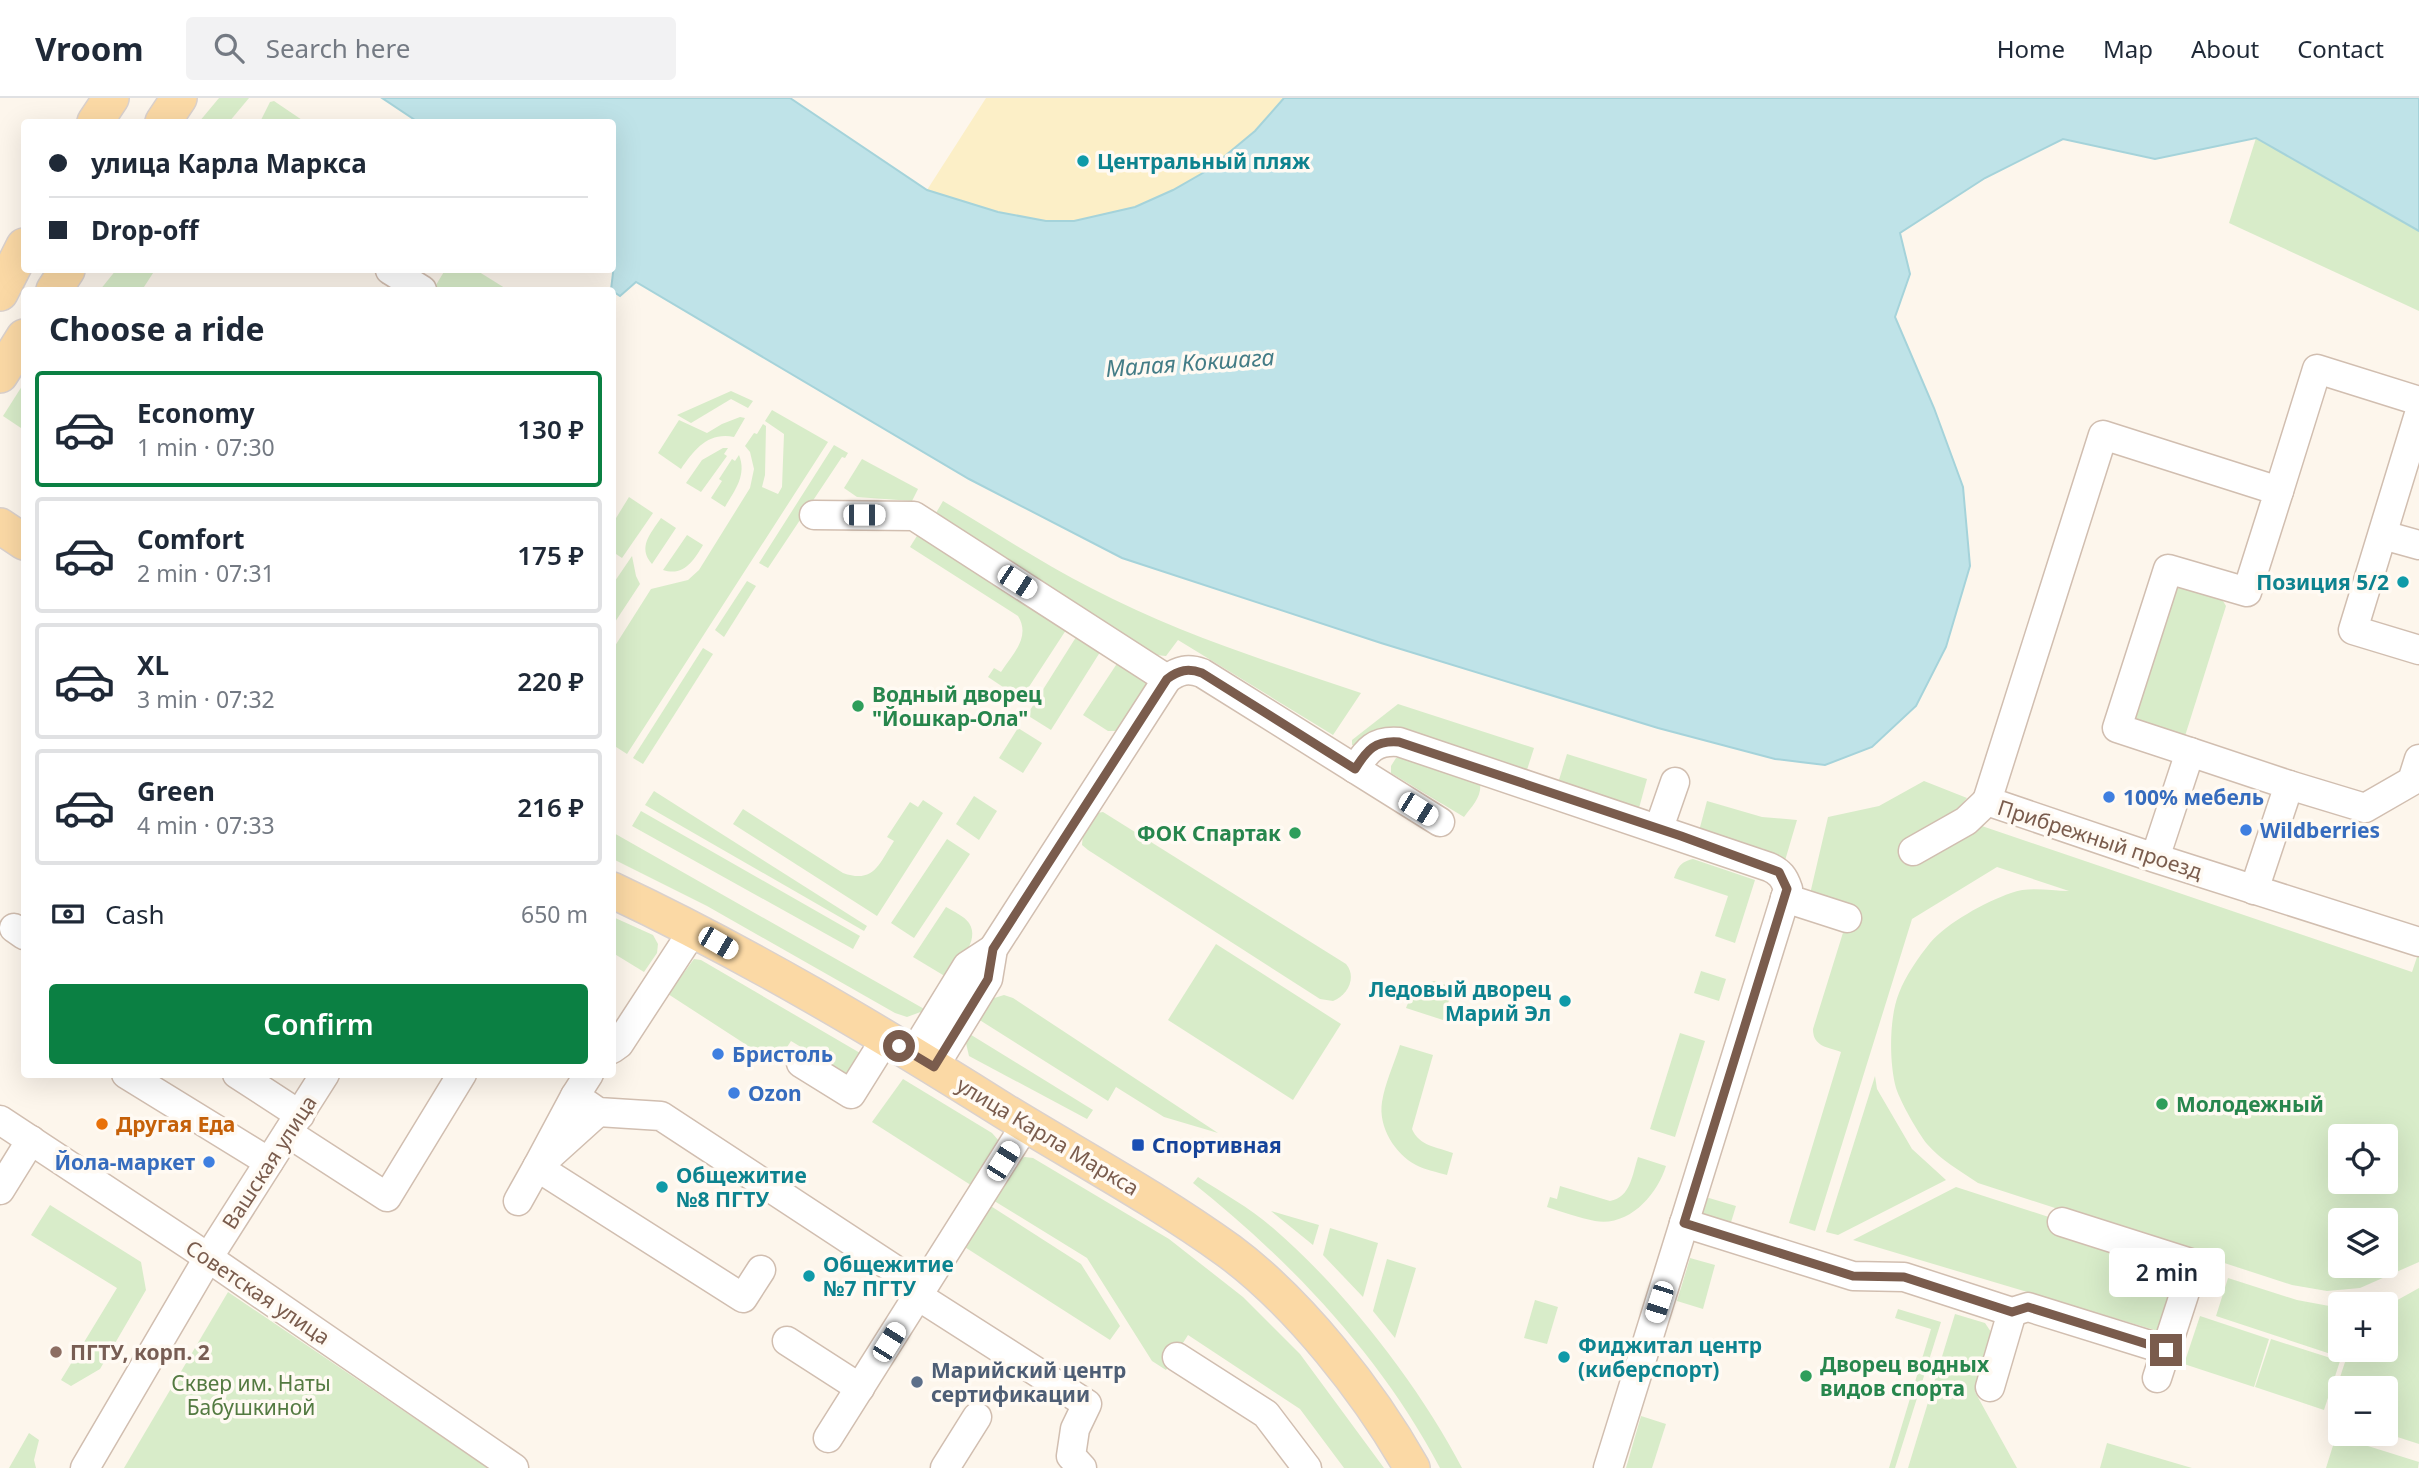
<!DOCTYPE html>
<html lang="en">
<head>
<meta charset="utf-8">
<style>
  :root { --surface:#fff; --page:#f2f2f3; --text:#1f2937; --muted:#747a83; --line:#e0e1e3; --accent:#0b8043 }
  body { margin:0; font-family:"Noto Sans",sans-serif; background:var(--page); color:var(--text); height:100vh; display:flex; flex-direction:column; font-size:26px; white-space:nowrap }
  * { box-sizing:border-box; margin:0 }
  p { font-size:23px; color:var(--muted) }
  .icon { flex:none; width:38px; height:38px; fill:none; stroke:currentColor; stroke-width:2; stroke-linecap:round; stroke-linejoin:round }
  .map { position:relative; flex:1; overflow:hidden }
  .drawer { position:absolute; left:21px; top:189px; width:595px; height:791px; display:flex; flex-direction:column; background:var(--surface); border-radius:7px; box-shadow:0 7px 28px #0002 }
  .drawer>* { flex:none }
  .hud { position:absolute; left:21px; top:21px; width:595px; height:154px; border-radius:7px; box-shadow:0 7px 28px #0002; display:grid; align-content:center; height:154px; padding:0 28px; background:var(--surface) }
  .buttons { position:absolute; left:2328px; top:1026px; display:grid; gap:14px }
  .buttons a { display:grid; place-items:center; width:70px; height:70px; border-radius:7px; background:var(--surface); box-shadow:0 7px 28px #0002; font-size:35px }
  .end { position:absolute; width:32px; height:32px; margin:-16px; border:9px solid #7a5c4d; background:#fff; box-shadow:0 0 0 4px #fff }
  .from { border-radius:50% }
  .bubble { position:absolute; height:49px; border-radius:7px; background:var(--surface); box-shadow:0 7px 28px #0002; font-size:23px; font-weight:600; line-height:49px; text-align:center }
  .car { position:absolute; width:21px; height:42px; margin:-21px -10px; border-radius:9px; box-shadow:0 0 5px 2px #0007; background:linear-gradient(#fff 24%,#345 0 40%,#fff 0 76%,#345 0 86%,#fff 0) }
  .hud b { display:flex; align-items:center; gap:24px; height:66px; font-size:26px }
  .hud b+b { border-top:2px solid var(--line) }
  .hud i { width:18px; height:18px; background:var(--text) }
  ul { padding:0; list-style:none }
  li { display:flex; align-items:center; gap:21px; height:116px; margin:0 14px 10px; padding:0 14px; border:4px solid var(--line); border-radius:7px }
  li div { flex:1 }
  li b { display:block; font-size:26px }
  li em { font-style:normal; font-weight:600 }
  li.active { border-color:var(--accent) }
  li>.icon { width:63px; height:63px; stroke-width:1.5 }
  h2 { padding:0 28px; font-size:32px; line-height:84px }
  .pay { display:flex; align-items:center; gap:18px; height:77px; padding:0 28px; font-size:26px }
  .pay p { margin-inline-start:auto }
  .cta { display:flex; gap:14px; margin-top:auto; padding:14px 28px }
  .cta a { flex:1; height:80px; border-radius:7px; background:var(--accent); color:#fff; font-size:28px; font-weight:600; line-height:80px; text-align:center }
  header { display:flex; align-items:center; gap:42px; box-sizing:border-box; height:98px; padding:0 35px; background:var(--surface); border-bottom:2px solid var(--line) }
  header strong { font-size:33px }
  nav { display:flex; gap:38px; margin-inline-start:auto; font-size:24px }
  .search { width:490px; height:63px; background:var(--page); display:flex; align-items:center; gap:18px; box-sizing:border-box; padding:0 24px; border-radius:7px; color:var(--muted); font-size:26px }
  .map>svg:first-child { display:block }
  .green { fill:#d8ecc9; fill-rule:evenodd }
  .sand { fill:#fcefc7 }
  .water { fill:#bfe3e8; stroke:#a5d3da; stroke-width:2 }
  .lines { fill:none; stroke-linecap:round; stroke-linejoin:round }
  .minor-casing { stroke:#d1beb0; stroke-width:31 }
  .major-casing { stroke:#dad1cd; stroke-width:38 }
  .minor { stroke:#fff; stroke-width:28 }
  .major { stroke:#fbd9a5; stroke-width:35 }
  .route { stroke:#7a5c4d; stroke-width:9 }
  .culture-dot { fill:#0f9aa8; stroke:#fffaf3; stroke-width:2.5 }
  .leisure-dot { fill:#2e9e5b; stroke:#fffaf3; stroke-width:2.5 }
  .shop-dot { fill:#3f7fe0; stroke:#fffaf3; stroke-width:2.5 }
  .food-dot { fill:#e8710a; stroke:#fffaf3; stroke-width:2.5 }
  .transit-dot { fill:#1a4fb4; stroke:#fffaf3; stroke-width:2.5 }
  .education-dot { fill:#8d6e63; stroke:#fffaf3; stroke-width:2.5 }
  .service-dot { fill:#5c6f8a; stroke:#fffaf3; stroke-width:2.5 }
  .labels { text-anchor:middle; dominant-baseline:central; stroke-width:7; stroke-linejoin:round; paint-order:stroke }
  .culture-label { font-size:21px; font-weight:bold; fill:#0d838f; stroke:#fffaf3; text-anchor:start }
  .leisure-label { font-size:21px; font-weight:bold; fill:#27864d; stroke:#fffaf3; text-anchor:start }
  .shop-label { font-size:21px; font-weight:bold; fill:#366cbe; stroke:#fffaf3; text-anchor:start }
  .street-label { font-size:21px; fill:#7a5c4d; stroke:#fffaf3 }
  .food-label { font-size:21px; font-weight:bold; fill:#c56008; stroke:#fffaf3; text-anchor:start }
  .transit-label { font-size:21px; font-weight:bold; fill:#164399; stroke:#fffaf3; text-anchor:start }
  .education-label { font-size:21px; font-weight:bold; fill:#785e54; stroke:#fffaf3; text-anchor:start }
  .service-label { font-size:21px; font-weight:bold; fill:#4e5e75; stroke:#fffaf3; text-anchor:start }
  .park-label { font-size:21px; fill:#537a41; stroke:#fffaf3 }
  .water-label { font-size:23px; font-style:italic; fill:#437c86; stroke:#fffaf3 }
</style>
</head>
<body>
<header>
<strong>Vroom</strong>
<div class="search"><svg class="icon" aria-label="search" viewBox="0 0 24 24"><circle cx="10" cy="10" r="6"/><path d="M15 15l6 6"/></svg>Search here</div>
<nav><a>Home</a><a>Map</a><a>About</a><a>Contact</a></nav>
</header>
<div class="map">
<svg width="2419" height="1370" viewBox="0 0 2419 1370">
  <rect width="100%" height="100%" fill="#fdf6ec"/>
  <g class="green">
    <path d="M219,0H249L229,24H199Z"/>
    <path d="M274,3L305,24H260L270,4Z"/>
    <path d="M2256,40L2419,133V213L2229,125Z"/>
    <path d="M116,172H155L142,192H100Z"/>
    <path d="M445,172H476L508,192H433Z"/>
    <path d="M24,285V332L3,318Z"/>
    <path d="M731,293L753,303L748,310L731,301L691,325L677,317Z"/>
    <path d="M772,312L828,344L627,656L613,647V551L651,491L688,482L699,472L750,390L754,371L750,354L745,348L754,335L757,336L763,326L766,328L765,377L762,389L778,396L782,389L784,336L765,323Z"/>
    <path d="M740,319L745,320L734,339C708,334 695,351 681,371L658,355L679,322L707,335L722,326Z"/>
    <path d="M834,347L848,355L845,360L842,359L768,470L759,465Z"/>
    <path d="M723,350H728L724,356L727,358L701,394L686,385L702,362Z"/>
    <path d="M739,357C747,377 735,392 725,409L711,400L722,383L719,381L732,361L735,363Z"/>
    <path d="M862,361L918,391L912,403L857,399L844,390Z"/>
    <path d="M629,399L653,415L622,460L613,454V425Z"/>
    <path d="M943,403C992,432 1040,464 1091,490C1177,535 1269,564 1361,595L1333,637L1178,542L1166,558L1156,557L936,415Z"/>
    <path d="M661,420L676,430L652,466C637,449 651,435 661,420Z"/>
    <path d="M920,433L1068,529L1021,601L988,579L994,570L1001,574C1013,556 1031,539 1018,518L910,449Z"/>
    <path d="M687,437L703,447C694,462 684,479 663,472Z"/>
    <path d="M632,458L636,478L640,486L613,527V486Z"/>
    <path d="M747,483L756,488L724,539L715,532Z"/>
    <path d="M2180,484L2220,498L2226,508L2185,638L2126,619L2166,491Z"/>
    <path d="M1078,536L1102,551L1051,632L1027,617Z"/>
    <path d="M703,550L713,556L643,666L633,660Z"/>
    <path d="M1120,561L1146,581L1147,586L1120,633H1108L1083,617Z"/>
    <path d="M1398,606L1534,650L1526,675L1352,647V642Z"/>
    <path d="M1018,630L1042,645L1023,675L999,660Z"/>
    <path d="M1567,656L1647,681L1639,710L1558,685Z"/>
    <path d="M1404,657L1479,680C1484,696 1474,706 1464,719L1391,675V668L1396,660Z"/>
    <path d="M1924,683L1967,700L1945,727L1976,726L2412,874L2419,853V1164L2360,1190L2327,1193L2292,1187L1978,1085C1960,1073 1941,1062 1927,1046C1917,1033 1901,1005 1896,990C1889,965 1889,919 1899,895C1906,877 1918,860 1930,845C1947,825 1985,804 2011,795C2029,788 2050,793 2069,793L1997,769L1912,821L1815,1133L1789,1125L1841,954C1828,949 1813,949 1813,931L1851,809L1810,796L1828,719L1879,708ZM2340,1038H2385V1083H2340ZM2340,1122H2385V1167H2340Z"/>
    <path d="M654,693L867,828L864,833L645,707Z"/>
    <path d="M974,698L997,713L979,742L956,726Z"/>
    <path d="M923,702L943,715L877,818L733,726L743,711L843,775C874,786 879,766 894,743L887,739L910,704L918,709Z"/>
    <path d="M1707,703L1762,719L1797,722L1784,766L1762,759L1764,751L1699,733Z"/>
    <path d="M641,713L860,838L853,851L632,728Z"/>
    <path d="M1103,714L1346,866C1357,879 1348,897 1333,903L1320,901L1088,752L1082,747L1083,736L1097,715Z"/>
    <path d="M612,734L926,912L907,919L895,915L707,808L613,761Z"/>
    <path d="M947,741L970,756L914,840L891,825Z"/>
    <path d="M1693,761L1755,782L1735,845L1715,838L1728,798L1674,780C1678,769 1680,764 1693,761Z"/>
    <path d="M946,809C953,813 964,818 969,825C981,843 957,866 948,880L913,859Z"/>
    <path d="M613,819L653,837L658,846L657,855L644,874L613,855Z"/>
    <path d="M1216,846L1341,926L1293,1002L1168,922Z"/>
    <path d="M694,861L701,862L860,955L865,965L847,977L791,943L776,966L668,896Z"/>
    <path d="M1701,873L1726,881L1719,903L1694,895Z"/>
    <path d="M1434,883L1453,889L1443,922L1406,910C1412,895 1418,886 1434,883Z"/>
    <path d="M1004,897L1013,900L1218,1035L1164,1019L1116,989L1108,1003L978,921L991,901Z"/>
    <path d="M968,935L1093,1012L1087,1021L969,958L965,941Z"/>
    <path d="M1680,935L1705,943L1675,1039L1650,1031Z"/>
    <path d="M1400,947L1433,957L1412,1031C1419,1048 1437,1049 1453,1055L1447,1077C1437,1074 1425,1072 1416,1067C1395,1056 1378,1029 1382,1004C1385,985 1394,966 1400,947Z"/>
    <path d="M1875,978L1877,991L1912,1051L1946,1082L1838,1137L1826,1134Z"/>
    <path d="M903,981L992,1035L999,1043L977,1091L872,1024Z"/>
    <path d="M1025,1059L1033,1060L1169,1141L1243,1199L1300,1256L1384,1370H1344L1300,1311L1188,1237L1166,1272L1152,1263L1087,1160L991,1101L1018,1061Z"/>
    <path d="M1638,1059L1666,1068C1657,1097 1629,1129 1595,1123C1579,1120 1563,1114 1547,1109L1550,1099L1557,1101L1560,1088L1610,1103C1631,1099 1632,1077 1638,1059Z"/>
    <path d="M1198,1079C1223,1095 1250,1110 1273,1130C1344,1191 1419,1287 1462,1370H1440C1381,1258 1292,1164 1193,1085Z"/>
    <path d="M1956,1089L2061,1123L2057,1135L2185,1178L2168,1236L1853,1142Z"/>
    <path d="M1709,1100L1736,1108L1728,1134L1699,1121L1705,1101Z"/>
    <path d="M986,1105L1081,1166L1120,1228L1110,1242L960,1146Z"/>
    <path d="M50,1107L141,1164L146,1192L100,1271L71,1288L61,1282L117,1190L31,1137Z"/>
    <path d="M1271,1113L1319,1127L1313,1147Z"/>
    <path d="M1330,1130L1378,1145L1363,1199L1323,1157Z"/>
    <path d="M1690,1160L1715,1167L1703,1211L1677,1203Z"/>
    <path d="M1387,1161L1416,1170L1395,1240L1373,1213Z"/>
    <path d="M2228,1180L2297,1202L2340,1210V1251H2385V1209L2419,1190V1346L2385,1335V1290H2340V1320L2328,1316L2346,1261L2216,1218Z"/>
    <path d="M228,1194L488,1370H124Z"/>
    <path d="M1535,1202L1558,1209L1547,1246L1524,1240Z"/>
    <path d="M1898,1211L1941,1224L1895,1370H1889L1931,1231L1895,1220Z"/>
    <path d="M1955,1216L1985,1225L1993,1237L1975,1294L2017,1370H1908Z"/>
    <path d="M2200,1218L2269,1241L2254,1289L2184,1266Z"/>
    <path d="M2271,1241L2340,1263L2324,1312L2255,1289Z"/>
    <path d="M1641,1318L1666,1326L1652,1370H1626Z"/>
    <path d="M29,1335L39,1342L34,1362L36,1370H9Z"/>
    <path d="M2336,1338L2419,1364L2418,1370H2326Z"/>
    <path d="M2107,1345L2192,1370H2100Z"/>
  </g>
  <path class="sand" d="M986,0H1284C1235,65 1131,132 1045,123C1005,118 965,104 927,92Z"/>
  <path class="water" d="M382,0H790L927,92L998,114L1046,123H1074L1135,109L1173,92L1208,72L1255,33L1284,0H2419V133L2256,40L2155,61L2063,41L1985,80L1900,135L1910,176L1895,219L1934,310L1963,389L1970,468L1946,549L1916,608L1872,649L1825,667L1775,661L1658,630L1381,545L1122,460L969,381L636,184L620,198L611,192L615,158L612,156V24H418Z"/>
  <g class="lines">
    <g class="minor-casing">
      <g id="minor">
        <path d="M390,172L422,192"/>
        <path d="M2419,316L2353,532L2419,552"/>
        <path d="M2279,393L2317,271L2419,303"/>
        <path d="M814,417L914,418L1167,581"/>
        <path d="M2383,437L2419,447"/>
        <path d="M2190,654L2289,687L2254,792"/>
        <path d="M1355,671C1367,652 1375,642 1399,644L1769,769C1780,774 1784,779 1788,791L1608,1370"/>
        <path d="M2289,687L2365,710L2412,683L2419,661"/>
        <path d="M1659,730L1675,684"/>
        <path d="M1913,753L1966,723L1987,703"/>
        <path d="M2155,760L2190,654L2117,630L2168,471L2247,494L2279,393L2103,337L1987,703L2155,760L2419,844"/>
        <path d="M1785,800L1847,820"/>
        <path d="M14,830L24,837"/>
        <path d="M612,951L619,946L694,831"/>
        <path d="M913,956L967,868L993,851"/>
        <path d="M801,965L851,996L886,940"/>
        <path d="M934,969L988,881L993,851L1167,581C1179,572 1188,570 1202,575L1440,724"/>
        <path d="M126,976L269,1064"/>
        <path d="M237,976L300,1017"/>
        <path d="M589,976L575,998L537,1069L743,1200L761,1172"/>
        <path d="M575,998L598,1014L661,1018L923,1190"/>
        <path d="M0,1022L191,1148L514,1370"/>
        <path d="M288,1035L387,1099L462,976"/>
        <path d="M0,1092L31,1042"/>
        <path d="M518,1103L537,1069L598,1014"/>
        <path d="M2062,1124L2194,1166L2157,1280"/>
        <path d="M1684,1125L1853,1178L1904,1179L2012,1214L2028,1209L2166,1252"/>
        <path d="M918,1198L1087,1306L1075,1331L1071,1358L1082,1370"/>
        <path d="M787,1243L860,1290"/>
        <path d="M1177,1259L1266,1316L1307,1370"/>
        <path d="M1990,1289L2012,1214"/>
        <path d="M828,1340L1026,1026"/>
        <path d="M85,1370L208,1160L325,976"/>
        <path d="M945,1370L977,1319"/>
      </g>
    </g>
    <g class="major-casing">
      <g id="major">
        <path d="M95,24L111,0"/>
        <path d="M163,24L179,0"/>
        <path d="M54,192L67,172"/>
        <path d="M0,195L24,148"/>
        <path d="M0,277L24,239"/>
        <path d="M0,428L24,444"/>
        <path d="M612,792C748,856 877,933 1004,1013C1079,1059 1157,1101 1229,1153C1299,1205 1369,1294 1412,1370"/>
      </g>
    </g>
    <use href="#minor" class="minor"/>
    <use href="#major" class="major"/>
  </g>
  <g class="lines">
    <path class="route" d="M899,948L934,969L988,881L993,851L1167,581C1179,572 1188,570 1202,575L1355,671C1367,652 1375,642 1399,644L1681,738L1779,774L1787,791L1684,1125L1853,1178L1904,1179L2012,1214L2028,1209L2166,1252"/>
  </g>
  <g class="culture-dot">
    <circle cx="1083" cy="63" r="7"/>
    <circle cx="2403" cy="484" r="7"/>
    <circle cx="1565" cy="903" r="7"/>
    <circle cx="662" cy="1089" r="7"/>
    <circle cx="809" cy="1178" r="7"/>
    <circle cx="1564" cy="1259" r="7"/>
  </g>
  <g class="leisure-dot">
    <circle cx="858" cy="608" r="7"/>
    <circle cx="1295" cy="735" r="7"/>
    <circle cx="2162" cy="1006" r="7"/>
    <circle cx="1806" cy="1278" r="7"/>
  </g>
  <g class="shop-dot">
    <circle cx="2109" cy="699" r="7"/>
    <circle cx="2246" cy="732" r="7"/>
    <circle cx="718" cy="956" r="7"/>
    <circle cx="734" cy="995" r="7"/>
    <circle cx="209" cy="1064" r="7"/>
  </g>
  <circle class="food-dot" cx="102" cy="1026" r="7"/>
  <rect class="transit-dot" x="1131" y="1040" width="14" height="14" rx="3.5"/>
  <circle class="education-dot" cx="56" cy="1254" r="7"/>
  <circle class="service-dot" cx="917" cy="1284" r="7"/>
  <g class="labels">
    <g class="culture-label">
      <text x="1097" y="63">Центральный пляж</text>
      <text x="2389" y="484" text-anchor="end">Позиция 5/2</text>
      <text x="1551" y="891" text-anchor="end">Ледовый дворец<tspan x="1551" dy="24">Марий Эл</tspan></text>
      <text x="676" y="1077">Общежитие<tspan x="676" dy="24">№8 ПГТУ</tspan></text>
      <text x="823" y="1166">Общежитие<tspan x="823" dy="24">№7 ПГТУ</tspan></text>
      <text x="1578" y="1247">Фиджитал центр<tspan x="1578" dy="24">(киберспорт)</tspan></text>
    </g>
    <g class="leisure-label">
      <text x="872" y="596">Водный дворец<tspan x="872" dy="24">"Йошкар-Ола"</tspan></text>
      <text x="1281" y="735" text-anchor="end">ФОК Спартак</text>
      <text x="2176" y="1006">Молодежный</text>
      <text x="1820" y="1266">Дворец водных<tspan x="1820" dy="24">видов спорта</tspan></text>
    </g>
    <g class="shop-label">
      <text x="2123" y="699">100% мебель</text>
      <text x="2260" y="732">Wildberries</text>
      <text x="732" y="956">Бристоль</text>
      <text x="748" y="995">Ozon</text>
      <text x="195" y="1064" text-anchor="end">Йола-маркет</text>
    </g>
    <g class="street-label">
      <text transform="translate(2100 741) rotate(18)">Прибрежный проезд</text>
      <text transform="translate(1048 1038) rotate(31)">улица Карла Маркса</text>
      <text transform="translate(269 1064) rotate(-57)">Вашская улица</text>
      <text transform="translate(258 1194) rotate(34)">Советская улица</text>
    </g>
    <g class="food-label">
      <text x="116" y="1026">Другая Еда</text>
    </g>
    <g class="transit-label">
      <text x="1152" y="1047">Спортивная</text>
    </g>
    <g class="education-label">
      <text x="70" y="1254">ПГТУ, корп. 2</text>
    </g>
    <g class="service-label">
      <text x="931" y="1272">Марийский центр<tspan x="931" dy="24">сертификации</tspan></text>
    </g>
    <g class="park-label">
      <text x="251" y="1285">Сквер им. Наты<tspan x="251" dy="24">Бабушкиной</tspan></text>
    </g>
    <g class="water-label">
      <text transform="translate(1190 264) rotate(-4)">Малая Кокшага</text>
    </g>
  </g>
</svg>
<div class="buttons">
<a><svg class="icon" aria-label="locate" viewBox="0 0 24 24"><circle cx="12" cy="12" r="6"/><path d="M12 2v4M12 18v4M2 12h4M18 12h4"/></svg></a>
<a><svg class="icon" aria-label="layers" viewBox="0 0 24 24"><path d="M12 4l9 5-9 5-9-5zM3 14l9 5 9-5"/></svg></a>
<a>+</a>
<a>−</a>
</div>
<i class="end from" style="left:899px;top:948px"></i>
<i class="end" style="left:2166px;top:1252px"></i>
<div class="bubble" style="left:2109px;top:1150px;width:116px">2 min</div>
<i class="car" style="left:864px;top:417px;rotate:90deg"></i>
<i class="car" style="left:1017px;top:484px;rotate:123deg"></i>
<i class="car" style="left:1418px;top:711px;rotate:122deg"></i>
<i class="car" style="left:718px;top:845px;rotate:120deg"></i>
<i class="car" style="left:1003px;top:1063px;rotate:32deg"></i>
<i class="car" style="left:1659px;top:1204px;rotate:198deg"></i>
<i class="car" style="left:889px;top:1244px;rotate:32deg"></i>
<div class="hud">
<b><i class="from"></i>улица Карла Маркса</b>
<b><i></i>Drop-off</b>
</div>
<section class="drawer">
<h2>Choose a ride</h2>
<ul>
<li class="active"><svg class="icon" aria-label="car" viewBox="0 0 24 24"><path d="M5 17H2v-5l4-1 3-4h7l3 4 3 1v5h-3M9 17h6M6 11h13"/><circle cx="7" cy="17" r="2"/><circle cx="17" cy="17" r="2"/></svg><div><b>Economy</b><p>1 min · 07:30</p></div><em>130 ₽</em></li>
<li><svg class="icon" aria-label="car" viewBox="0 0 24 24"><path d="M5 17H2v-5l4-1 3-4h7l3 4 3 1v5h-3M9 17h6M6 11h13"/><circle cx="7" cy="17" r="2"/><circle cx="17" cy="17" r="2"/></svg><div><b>Comfort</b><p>2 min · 07:31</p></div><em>175 ₽</em></li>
<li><svg class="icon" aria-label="car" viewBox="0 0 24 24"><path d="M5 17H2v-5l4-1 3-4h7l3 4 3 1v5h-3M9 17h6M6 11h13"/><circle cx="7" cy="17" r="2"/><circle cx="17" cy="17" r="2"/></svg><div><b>XL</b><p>3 min · 07:32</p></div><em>220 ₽</em></li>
<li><svg class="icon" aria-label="car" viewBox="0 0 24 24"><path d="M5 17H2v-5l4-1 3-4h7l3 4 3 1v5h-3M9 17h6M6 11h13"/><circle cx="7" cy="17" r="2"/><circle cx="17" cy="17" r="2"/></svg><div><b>Green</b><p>4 min · 07:33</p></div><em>216 ₽</em></li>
</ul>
<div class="pay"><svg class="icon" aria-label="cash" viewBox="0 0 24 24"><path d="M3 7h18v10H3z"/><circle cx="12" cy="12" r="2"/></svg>Cash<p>650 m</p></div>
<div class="cta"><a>Confirm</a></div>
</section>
</div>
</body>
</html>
